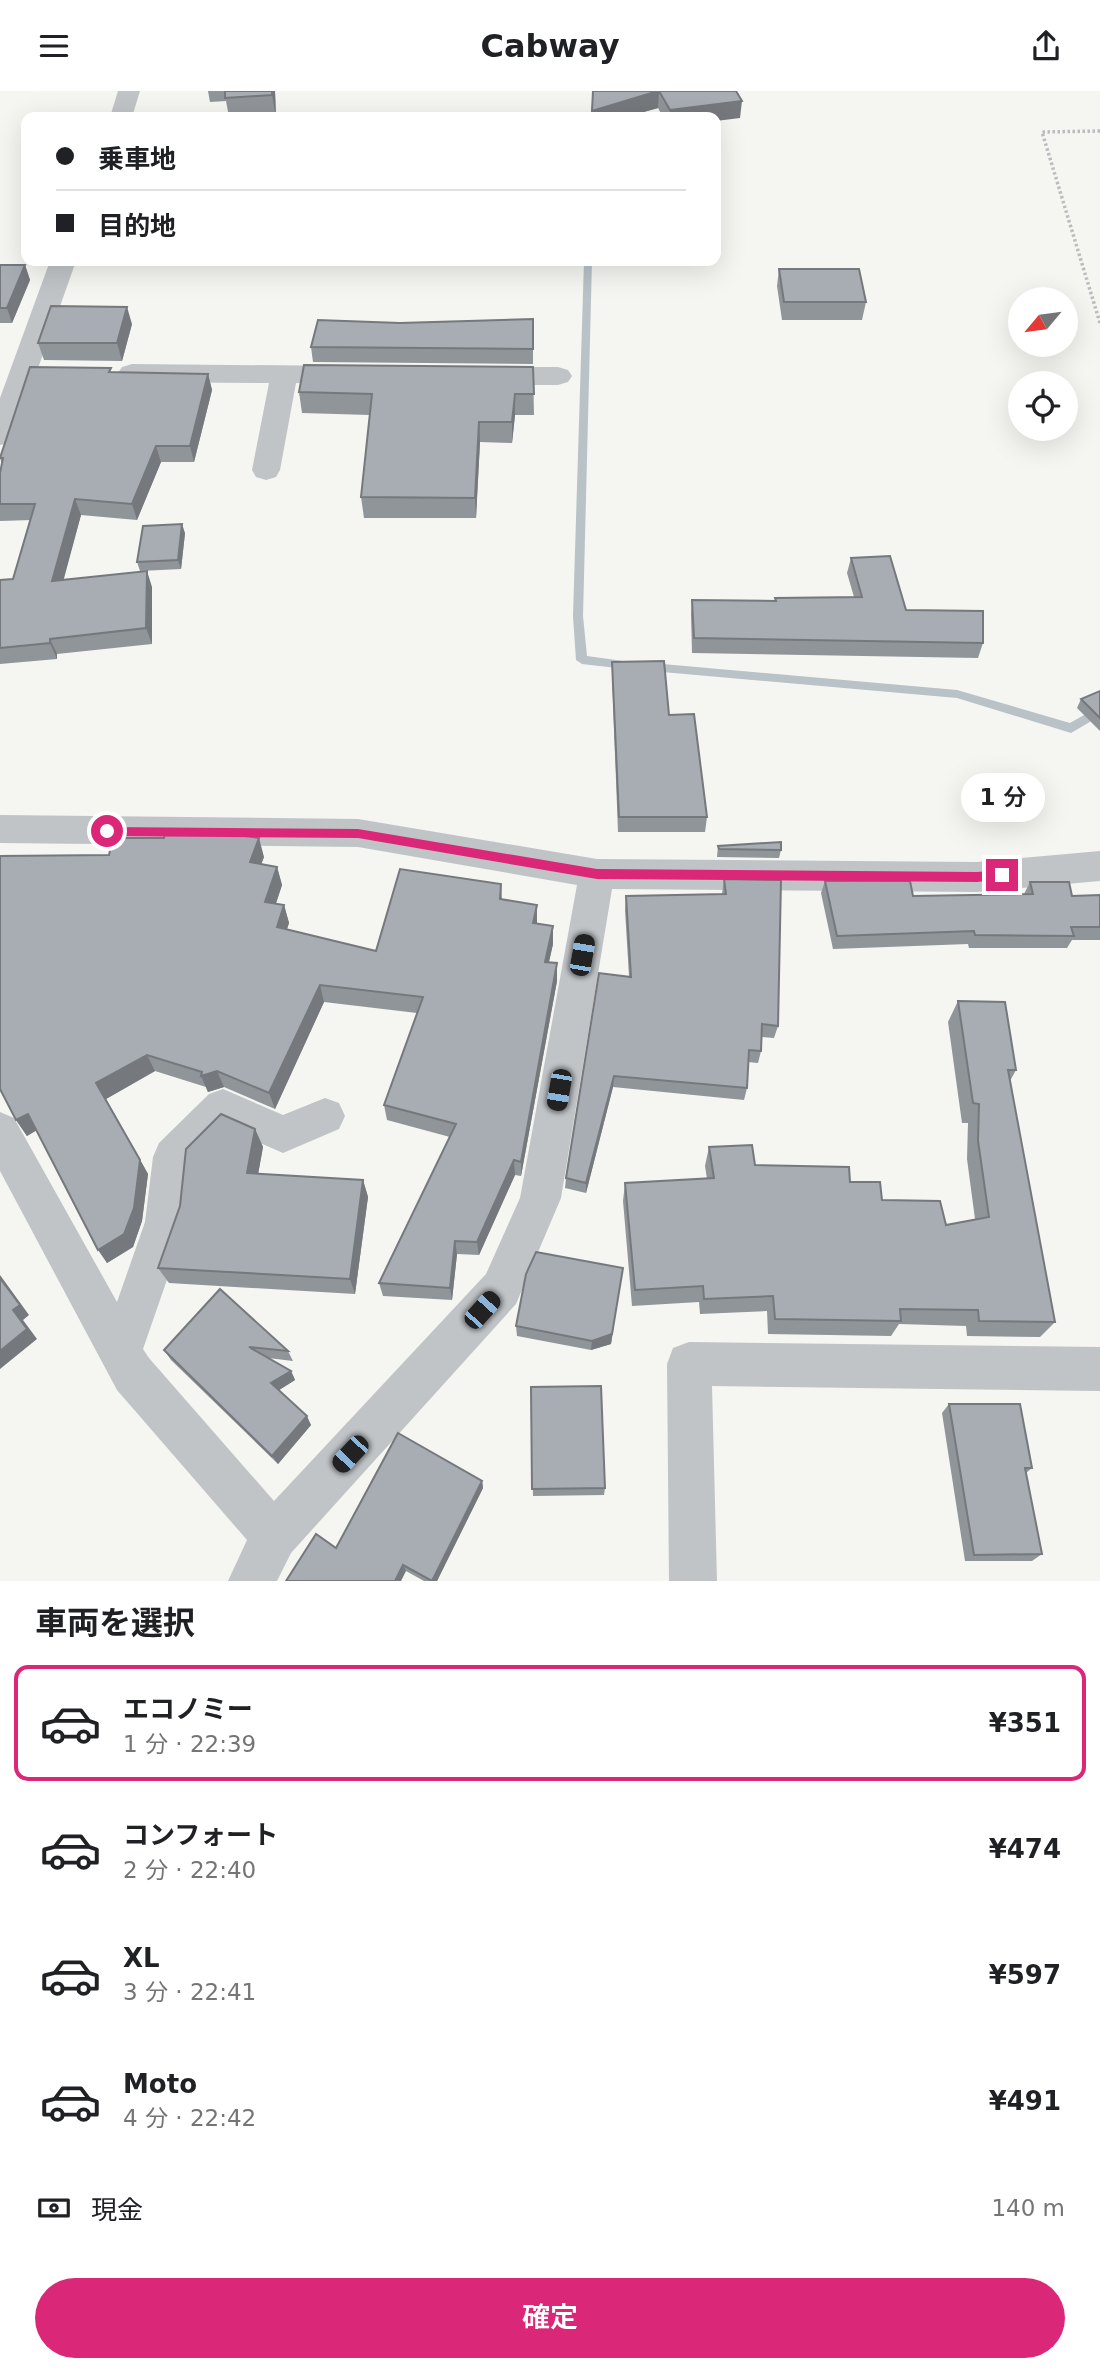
<!DOCTYPE html>
<html lang="ja">
<head>
<meta charset="utf-8">
<style>
  :root { --surface:#fff; --page:#f2f2f2; --text:#202124; --muted:#757577; --line:#e0e0e0; --accent:#db2777 }
  body { margin:0; font-family:"DejaVu Sans","Noto Sans JP",sans-serif; background:var(--page); color:var(--text); height:100vh; display:flex; flex-direction:column; font-size:26px; white-space:nowrap }
  * { box-sizing:border-box; margin:0 }
  p { font-size:23px; color:var(--muted) }
  .icon { flex:none; width:38px; height:38px; fill:none; stroke:currentColor; stroke-width:2; stroke-linecap:round; stroke-linejoin:round }
  .map { position:relative; height:1490px; overflow:hidden }
  .details { display:flex; flex-direction:column; background:var(--surface); flex:1 }
  .details>* { flex:none }
  .top-card { position:absolute; left:21px; top:21px; width:700px; height:154px; border-radius:14px; box-shadow:0 7px 28px #0002; display:grid; align-content:center; height:154px; padding:0 35px; background:var(--surface) }
  .needle { width:46px; rotate:241deg }
  .buttons { position:absolute; left:1008px; top:196px; display:grid; gap:14px }
  .buttons a { display:grid; place-items:center; width:70px; height:70px; border-radius:50%; background:var(--surface); box-shadow:0 7px 28px #0002; font-size:35px }
  .end { position:absolute; width:32px; height:32px; margin:-16px; border:9px solid #db2777; background:#fff; box-shadow:0 0 0 4px #fff }
  .from { border-radius:50% }
  .bubble { position:absolute; height:49px; border-radius:24px; background:var(--surface); box-shadow:0 7px 28px #0002; font-size:23px; font-weight:600; line-height:49px; text-align:center }
  .car { position:absolute; width:21px; height:42px; margin:-21px -10px; border-radius:9px; box-shadow:0 0 5px 2px #0007; background:linear-gradient(#222 24%,#8ab4d8 0 40%,#222 0 76%,#8ab4d8 0 86%,#222 0) }
  .top-card b { display:flex; align-items:center; gap:24px; height:66px; font-size:26px }
  .top-card b+b { border-top:2px solid var(--line) }
  .top-card i { width:18px; height:18px; background:var(--text) }
  ul { padding:0; list-style:none }
  li { display:flex; align-items:center; gap:21px; height:116px; margin:0 14px 10px; padding:0 21px; border:4px solid transparent; border-radius:14px }
  li div { flex:1 }
  li b { display:block; font-size:26px }
  li em { font-style:normal; font-weight:600 }
  li.selected { border-color:var(--accent) }
  li>.icon { width:63px; height:63px; stroke-width:1.5 }
  h2 { padding:0 35px; font-size:32px; line-height:84px }
  .pay { display:flex; align-items:center; gap:18px; height:77px; padding:0 35px; font-size:26px }
  .pay p { margin-inline-start:auto }
  .button { display:flex; gap:14px; margin-top:auto; padding:14px 35px }
  .button a { flex:1; height:80px; border-radius:42px; background:var(--accent); color:#fff; font-size:28px; font-weight:600; line-height:80px; text-align:center }
  header { display:flex; justify-content:space-between; align-items:center; height:91px; padding:0 35px; background:var(--surface); font-size:32px; font-weight:600 }
  .map>svg:first-child { display:block }
  .lines { fill:none; stroke-linecap:round; stroke-linejoin:round }
  .stream { fill:#b8c2c7; fill-rule:evenodd }
  .path { stroke:#babcbe; stroke-width:3.5; stroke-dasharray:2.5 2.5; stroke-linecap:butt }
  .street { fill:#c0c4c7; fill-rule:evenodd }
  .wall { fill:#90959a }
  .shaded-wall { fill:#75797d }
  .building { fill:#a7adb3; stroke:#75797d; stroke-width:2 }
  .route { fill:#db2777 }
</style>
</head>
<body>
<header><svg class="icon" aria-label="menu" viewBox="0 0 24 24"><path d="M4 6h16M4 12h16M4 18h16"/></svg>Cabway<svg class="icon" aria-label="share" viewBox="0 0 24 24"><path d="M12 15V3M7 8l5-5 5 5M5 13v7h14v-7"/></svg></header>
<div class="map">
<svg width="1100" height="1490" viewBox="0 0 1100 1490">
  <rect width="100%" height="100%" fill="#f5f5f1"/>
  <g class="lines">
    <g class="stream">
      <path d="M584,170H592L583,525L587,565L630,571L632,574L630,577L626,578L582,573L576,569L573,525Z"/>
      <path d="M651,572L957,599L1070,632L1100,615V625L1071,642L957,607L651,580L645,576Z"/>
    </g>
    <path class="path" d="M1100,40L1042,41L1100,232"/>
    <g class="street">
      <path d="M118,0H140L132,26H110Z"/>
      <path d="M50,170H76L14,345L10,352L0,354V307Z"/>
      <path d="M132,273L349,275L359,278L363,284L359,290L349,293L296,292L280,379L276,386L266,389L256,386L252,379L269,292L132,291L122,288L118,282L122,276Z"/>
      <path d="M485,276H558L568,279L572,285L568,291L558,294H485L475,291L471,285L475,279Z"/>
      <path d="M0,724L358,728L597,768L977,771L1100,760V790L977,801L612,798L561,1107L516,1213L291,1462L277,1490H228L247,1449L117,1299L0,1080V1021L14,1027L117,1211L145,1131L153,1066L159,1052L209,1003L223,998L283,1024L325,1007L339,1012L345,1025L339,1038L283,1062L228,1038L192,1074L187,1131L143,1258L149,1267L274,1410L486,1183L520,1107L577,794L358,756L0,752Z"/>
      <path d="M689,1251L1100,1256V1300L712,1295L717,1490H669L667,1273L673,1257Z"/>
    </g>
  </g>
  <g class="wall">
    <path d="M208,0H275L276,26H229L226,10L210,11Z"/>
    <path d="M593,0H736L740,27L663,26L658,17L626,26H591Z"/>
    <path d="M0,174H25L30,189L12,232H0Z"/>
    <path d="M779,178L866,211L862,229H782L777,195Z"/>
    <path d="M533,228V273L313,271L311,256L400,232Z"/>
    <path d="M132,233L122,270L44,269L38,252Z"/>
    <path d="M533,276L534,324H515L512,352L480,351L476,427H364L361,406L370,324L302,322L299,301Z"/>
    <path d="M112,281L208,283L212,299L194,371H161L137,429L81,424L63,489L152,496V553L57,563V568L0,573V489L13,488L31,429L0,430V382L2,373L0,367Z"/>
    <path d="M185,442L181,478L140,480L137,471Z"/>
    <path d="M851,467L906,519L983,552L978,567L692,562L691,523L692,509L775,510V507L854,506L847,482Z"/>
    <path d="M612,571L669,624L707,726L705,741H618L612,586Z"/>
    <path d="M1100,600V640L1077,617L1081,608Z"/>
    <path d="M718,755L781,759L779,767L717,766Z"/>
    <path d="M1,765L264,766L261,773L277,776L282,794L276,813L284,814L289,832L287,838L376,860L501,793L502,808L537,833L553,835V853L549,871L557,872V890L521,1085L515,1084L479,1164L457,1163L452,1209L383,1205L379,1192L450,1046L387,1029L384,1014L417,922L324,911L275,1018L224,996L208,1001L206,996L155,980L106,1008L148,1083L142,1130L133,1156L107,1172L36,1039L27,1045L16,1029Z"/>
    <path d="M724,788L778,935L774,947L761,946V960L758,972L748,971L747,997L744,1009L613,996L586,1102L565,1097L566,1087L629,885L625,819L626,805L722,803Z"/>
    <path d="M825,790L913,805L1024,803L1030,791L1072,805L1100,804V849H1072L1067,857H969L968,853L833,858L821,802Z"/>
    <path d="M958,910L1016,979L1010,990L1055,1231L1040,1246L967,1245L966,1235L899,1233L891,1245L768,1243L767,1220L700,1223L699,1211L632,1215L623,1110L625,1092L707,1088L705,1075L709,1056L755,1074L850,1091L882,1109L946,1134L975,1128L967,1068L968,1032H962L948,931Z"/>
    <path d="M255,1038L263,1056L258,1083L363,1089L368,1106L355,1203L169,1192L158,1177Z"/>
    <path d="M621,1188L611,1253L591,1259L517,1245L516,1235Z"/>
    <path d="M220,1198L288,1260L293,1270L268,1267L291,1280L295,1289L279,1299L311,1334L278,1373L171,1269L164,1259Z"/>
    <path d="M531,1296L605,1397L604,1404L533,1405Z"/>
    <path d="M949,1313L1032,1377L1026,1382L1042,1463L1032,1470H965L942,1322Z"/>
    <path d="M482,1390L483,1397L437,1490H424L406,1480L336,1457Z"/>
  </g>
  <g class="shaded-wall">
    <path d="M272,0H275L276,26L272,4Z"/>
    <path d="M659,0L658,17L626,26H591L592,20Z"/>
    <path d="M742,10L740,27L716,30V26H669L670,19Z"/>
    <path d="M25,174L30,189L12,232L7,217Z"/>
    <path d="M127,216L132,233L122,270L117,252Z"/>
    <path d="M208,283L212,299L194,371L190,355Z"/>
    <path d="M515,303V324L512,352V331Z"/>
    <path d="M479,331L480,351L476,427L475,407Z"/>
    <path d="M156,355L161,371L137,429L132,413Z"/>
    <path d="M75,408L81,424L59,506L52,490Z"/>
    <path d="M182,433L185,442L181,478L178,469Z"/>
    <path d="M147,480L152,496V553L146,537Z"/>
    <path d="M50,548L57,563V568L50,552Z"/>
    <path d="M259,747L264,766L255,790L250,771Z"/>
    <path d="M277,776L282,794L270,829L265,811Z"/>
    <path d="M284,814L289,832L282,853L277,836Z"/>
    <path d="M537,814V832L533,850V832Z"/>
    <path d="M553,835V853L545,888V871Z"/>
    <path d="M557,872V890L521,1085V1071Z"/>
    <path d="M320,894L324,911L275,1018L269,1002Z"/>
    <path d="M147,964L155,980L106,1008L148,1083L142,1130L133,1156L107,1172L98,1159L96,992Z"/>
    <path d="M217,980L224,996L208,1001L201,985Z"/>
    <path d="M614,985L613,996L586,1102V1092Z"/>
    <path d="M28,1023L39,1038L27,1045L16,1029Z"/>
    <path d="M255,1038L263,1056L255,1100L247,1082Z"/>
    <path d="M514,1069L515,1084L479,1164L477,1151Z"/>
    <path d="M363,1089L368,1106L355,1203L350,1188Z"/>
    <path d="M455,1150L457,1163L452,1209L450,1197Z"/>
    <path d="M0,1184L29,1224L23,1229L37,1248L0,1278V1260L13,1219L0,1187Z"/>
    <path d="M621,1188L611,1253L591,1259L592,1250Z"/>
    <path d="M291,1280L295,1289L276,1301L271,1292Z"/>
    <path d="M307,1325L311,1334L278,1373L272,1365Z"/>
    <path d="M482,1390L483,1397L437,1490H432Z"/>
    <path d="M403,1474L406,1480L401,1490H395Z"/>
  </g>
  <g class="building">
    <path d="M225,0H272V4L225,7Z"/>
    <path d="M593,0H658L592,20Z"/>
    <path d="M659,0H736L742,10L670,19Z"/>
    <path d="M0,174H25L7,217H0Z"/>
    <path d="M779,178H859L866,211H784Z"/>
    <path d="M51,215L127,216L117,252H38Z"/>
    <path d="M533,228V258L311,256L318,229L400,232Z"/>
    <path d="M304,274L533,276L534,303H515L512,331H479L475,407L361,406L372,303L299,301Z"/>
    <path d="M30,276L111,277L109,281L208,283L190,355H156L132,413L75,408L52,490L147,480L146,537L50,548V552L0,557V489L13,488L35,413H0V382L3,367H0Z"/>
    <path d="M182,433L178,469L137,471L143,435Z"/>
    <path d="M890,465L906,519L983,520V552L694,547L692,509L776,510L775,507L862,506L851,467Z"/>
    <path d="M664,570L669,624L694,623L707,726H619L612,571Z"/>
    <path d="M1100,600V627L1081,608Z"/>
    <path d="M217,741L259,747L250,771L277,776L265,811L284,814L277,836L376,860L400,778L501,793L500,808L537,814L533,832L553,835L545,871L557,872L521,1071L514,1069L477,1151L455,1150L450,1197L379,1192L456,1033L384,1014L423,906L320,894L269,1002L217,980L201,985L202,981L147,964L96,992L140,1069L134,1117L124,1143L98,1159L28,1023L16,1029L0,998V765L109,764L113,747H164L165,742Z"/>
    <path d="M781,751V759L719,758L718,755Z"/>
    <path d="M724,788L781,789L778,935L762,933L761,960L749,959L747,997L614,985L586,1092L566,1087L599,882L631,886L626,805L726,803Z"/>
    <path d="M825,790H910L913,805L1033,803L1030,791H1069L1072,805L1100,804V836H1071L1074,845L975,844L974,840L837,845Z"/>
    <path d="M958,910L1005,911L1016,979H1008L1055,1231L979,1230L978,1219L900,1218L901,1230L775,1228L773,1205L704,1208L703,1195L635,1199L625,1092L714,1087L709,1056L752,1054L755,1074L849,1076L850,1091H880L882,1109L940,1110L946,1134L989,1126L978,1050L979,1013L973,1012Z"/>
    <path d="M221,1023L255,1038L247,1082L363,1089L350,1188L158,1177L180,1115L186,1058Z"/>
    <path d="M536,1161L623,1177L612,1243L592,1250L516,1235L526,1183Z"/>
    <path d="M0,1187L20,1214L13,1219L27,1238L0,1260Z"/>
    <path d="M220,1198L288,1260L249,1256L291,1280L271,1292L307,1325L272,1365L164,1259Z"/>
    <path d="M601,1295L605,1397L532,1398L531,1296Z"/>
    <path d="M949,1313H1020L1032,1377H1025L1042,1463L974,1464Z"/>
    <path d="M398,1342L482,1390L432,1490L403,1474L395,1490H286L316,1443L336,1457Z"/>
  </g>
  <path class="route" d="M107,736L358,738L597,778L977,781L1002,779L1007,784L1002,788L977,791L597,788L358,747L107,745L102,740Z"/>
</svg>
<div class="buttons">
<a><svg class="needle" viewBox="-14 -14 28 28"><path d="M0-13l5 13h-10z" fill="#e53935"/><path d="M0 13l5-13h-10z" fill="#757577"/></svg></a>
<a><svg class="icon" aria-label="locate" viewBox="0 0 24 24"><circle cx="12" cy="12" r="6"/><path d="M12 2v4M12 18v4M2 12h4M18 12h4"/></svg></a>
</div>
<i class="end from" style="left:107px;top:740px"></i>
<i class="end" style="left:1002px;top:784px"></i>
<div class="bubble" style="left:961px;top:682px;width:84px">1 分</div>
<i class="car" style="left:582px;top:864px;rotate:10deg"></i>
<i class="car" style="left:559px;top:999px;rotate:190deg"></i>
<i class="car" style="left:482px;top:1219px;rotate:42deg"></i>
<i class="car" style="left:350px;top:1363px;rotate:223deg"></i>
<div class="top-card">
<b><i class="from"></i>乗車地</b>
<b><i></i>目的地</b>
</div>
</div>
<section class="details">
<h2>車両を選択</h2>
<ul>
<li class="selected"><svg class="icon" aria-label="car" viewBox="0 0 24 24"><path d="M5 17H2v-5l4-1 3-4h7l3 4 3 1v5h-3M9 17h6M6 11h13"/><circle cx="7" cy="17" r="2"/><circle cx="17" cy="17" r="2"/></svg><div><b>エコノミー</b><p>1 分 · 22:39</p></div><em>¥351</em></li>
<li><svg class="icon" aria-label="car" viewBox="0 0 24 24"><path d="M5 17H2v-5l4-1 3-4h7l3 4 3 1v5h-3M9 17h6M6 11h13"/><circle cx="7" cy="17" r="2"/><circle cx="17" cy="17" r="2"/></svg><div><b>コンフォート</b><p>2 分 · 22:40</p></div><em>¥474</em></li>
<li><svg class="icon" aria-label="car" viewBox="0 0 24 24"><path d="M5 17H2v-5l4-1 3-4h7l3 4 3 1v5h-3M9 17h6M6 11h13"/><circle cx="7" cy="17" r="2"/><circle cx="17" cy="17" r="2"/></svg><div><b>XL</b><p>3 分 · 22:41</p></div><em>¥597</em></li>
<li><svg class="icon" aria-label="car" viewBox="0 0 24 24"><path d="M5 17H2v-5l4-1 3-4h7l3 4 3 1v5h-3M9 17h6M6 11h13"/><circle cx="7" cy="17" r="2"/><circle cx="17" cy="17" r="2"/></svg><div><b>Moto</b><p>4 分 · 22:42</p></div><em>¥491</em></li>
</ul>
<div class="pay"><svg class="icon" aria-label="cash" viewBox="0 0 24 24"><path d="M3 7h18v10H3z"/><circle cx="12" cy="12" r="2"/></svg>現金<p>140 m</p></div>
<div class="button"><a>確定</a></div>
</section>
</body>
</html>
